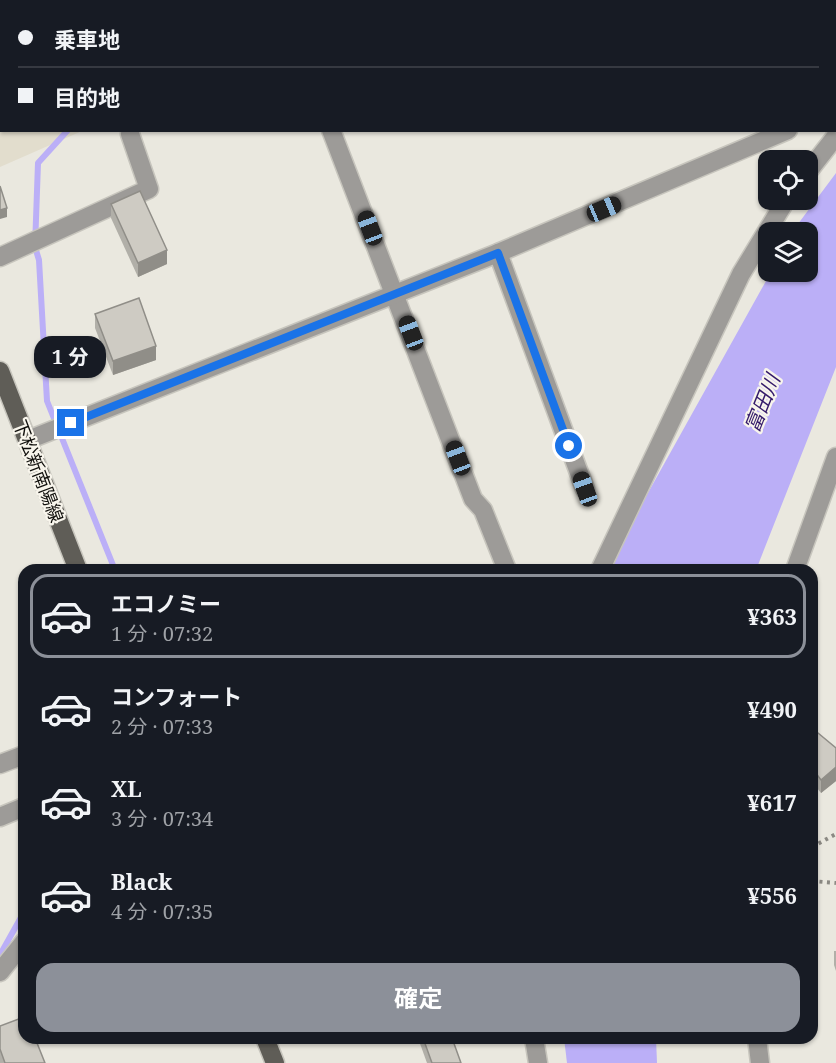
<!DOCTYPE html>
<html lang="ja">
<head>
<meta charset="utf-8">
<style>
  :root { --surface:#171b24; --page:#20242c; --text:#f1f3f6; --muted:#9ea1a6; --line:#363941; --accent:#8c9099 }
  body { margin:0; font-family:"Noto Serif","Noto Sans JP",serif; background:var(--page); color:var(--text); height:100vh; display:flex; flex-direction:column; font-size:22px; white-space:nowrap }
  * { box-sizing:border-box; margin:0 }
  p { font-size:20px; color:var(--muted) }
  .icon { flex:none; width:33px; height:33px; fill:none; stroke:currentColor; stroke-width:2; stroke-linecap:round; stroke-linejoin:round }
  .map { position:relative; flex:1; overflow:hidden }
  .panel { position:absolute; left:18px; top:564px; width:800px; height:480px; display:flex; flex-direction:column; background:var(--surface); border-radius:18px; box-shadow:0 2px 4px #0004 }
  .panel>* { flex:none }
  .top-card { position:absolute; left:0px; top:0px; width:837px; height:132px; box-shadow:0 2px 4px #0004; display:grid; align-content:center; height:132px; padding:0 18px; background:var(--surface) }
  .fabs { position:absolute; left:758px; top:150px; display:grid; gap:12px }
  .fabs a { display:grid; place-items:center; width:60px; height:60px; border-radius:12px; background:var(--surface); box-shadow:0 2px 4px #0004; font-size:30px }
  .end { position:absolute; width:27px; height:27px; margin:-14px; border:8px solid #1a73e8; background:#fff; box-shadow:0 0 0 3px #fff }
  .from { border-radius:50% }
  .bubble { position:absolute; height:42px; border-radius:18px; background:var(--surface); box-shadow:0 2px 4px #0004; font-size:20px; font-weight:700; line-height:42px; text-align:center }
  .car { position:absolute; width:18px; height:36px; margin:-18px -9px; border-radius:8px; box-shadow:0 0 4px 2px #0007; background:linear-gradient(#222 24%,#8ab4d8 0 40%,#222 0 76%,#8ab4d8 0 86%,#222 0) }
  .top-card b { display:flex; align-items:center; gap:21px; height:57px; font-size:22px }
  .top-card b+b { border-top:2px solid var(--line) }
  .top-card i { width:15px; height:15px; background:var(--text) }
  ul { padding:10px 0 0; list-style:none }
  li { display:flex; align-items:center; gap:18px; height:84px; margin:0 12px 9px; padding:0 6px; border:3px solid transparent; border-radius:18px }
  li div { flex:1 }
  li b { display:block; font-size:22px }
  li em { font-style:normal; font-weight:700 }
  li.active { border-color:var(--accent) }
  li>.icon { width:54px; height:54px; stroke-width:1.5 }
  .action { display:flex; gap:12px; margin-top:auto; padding:12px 18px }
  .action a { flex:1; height:69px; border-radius:18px; background:var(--accent); color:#fff; font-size:24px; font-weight:700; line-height:69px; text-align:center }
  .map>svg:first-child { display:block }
  .built { fill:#e2ddcd }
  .water { fill:#bbaff7 }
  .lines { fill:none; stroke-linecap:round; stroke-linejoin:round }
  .stream { stroke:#bbaff7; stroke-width:6 }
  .minor-casing { stroke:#c7c5bd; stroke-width:21 }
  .major-casing { stroke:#c7c5bd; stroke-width:21 }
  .path { stroke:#8b8983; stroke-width:4; stroke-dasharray:3 4.5; stroke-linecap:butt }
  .minor { stroke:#9d9b98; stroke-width:18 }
  .major { stroke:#5f5d57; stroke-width:18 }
  .wall { fill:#b1afa8 }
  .shaded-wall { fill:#908e88 }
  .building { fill:#cecbc3; stroke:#908e88; stroke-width:1.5 }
  .route { stroke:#1a73e8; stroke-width:8 }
  .labels { text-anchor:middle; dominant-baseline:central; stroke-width:4.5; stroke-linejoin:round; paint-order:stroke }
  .street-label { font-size:18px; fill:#100f0c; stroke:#f8f5ec }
  .water-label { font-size:20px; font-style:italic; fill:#33196a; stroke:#f8f5ec }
</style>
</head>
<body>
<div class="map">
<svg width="836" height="1063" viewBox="0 0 836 1063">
  <rect width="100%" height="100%" fill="#eae8df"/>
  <path class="built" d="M0,0H378L2,2V130L82,131L0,167Z"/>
  <g class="water">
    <path d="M836,173V367L756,570H605L771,272H807V232H792Z"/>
    <path d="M564,1038H656L657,1063H567Z"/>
  </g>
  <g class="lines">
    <g class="stream">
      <path d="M395,2L396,0"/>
      <path d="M68,130L38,163L35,247L39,260L47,401L115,570"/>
      <path d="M0,955L24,912"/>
    </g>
    <g class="minor-casing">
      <g id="minor">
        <path d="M416,2L418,0"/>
        <path d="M331,130L473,499L483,510L507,570"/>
        <path d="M807,173L836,136"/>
        <path d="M498,253L585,489"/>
        <path d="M0,257L149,189L130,134"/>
        <path d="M28,440L498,253L788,130"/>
        <path d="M600,570L741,274L786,200"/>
        <path d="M795,570L836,457"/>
        <path d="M0,764L24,755"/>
        <path d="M0,817L24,807"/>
        <path d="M0,972L24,942"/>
        <path d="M534,1038L538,1063"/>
        <path d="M757,1038L760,1063"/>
      </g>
    </g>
    <g class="major-casing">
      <g id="major">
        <path d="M0,371L78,570"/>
        <path d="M265,1038L275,1063"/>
      </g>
    </g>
    <g class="path">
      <path d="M812,847L836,834"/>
      <path d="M812,881L836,883"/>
    </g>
    <use href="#minor" class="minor"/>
    <use href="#major" class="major"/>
  </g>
  <g class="wall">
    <path d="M111,204L167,264L138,277L111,218Z"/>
    <path d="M95,314L156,360L113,375L95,328Z"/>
    <path d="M812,728L836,748V781L821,793L812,782Z"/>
    <path d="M834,951H836V971L834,965Z"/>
    <path d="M0,1026L45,1063H0Z"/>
    <path d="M418,1038H452L461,1063H427Z"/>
  </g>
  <g class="shaded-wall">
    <path d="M308,0H338V1L304,2Z"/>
    <path d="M7,208V217L0,219V210Z"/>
    <path d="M167,250V264L138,277V263Z"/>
    <path d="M156,346V360L113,375V361Z"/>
    <path d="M836,767V781L821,793V780Z"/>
  </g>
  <g class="building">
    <path d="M0,186L7,208L0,210Z"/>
    <path d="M140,191L167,250L138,263L111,204Z"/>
    <path d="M139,298L156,346L113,361L95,314Z"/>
    <path d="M812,728L836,748V767L821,780L812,768Z"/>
    <path d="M24,1017V1038H35L45,1063H5L0,1049V1026Z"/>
    <path d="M423,1038H452L461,1063H432Z"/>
  </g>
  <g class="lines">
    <path class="route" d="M71,423L498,253L569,446"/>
  </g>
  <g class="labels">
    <g class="street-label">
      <text transform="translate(39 471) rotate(69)">下松新南陽線</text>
    </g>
    <g class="water-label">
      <text transform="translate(762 403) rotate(-68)">富田川</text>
    </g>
  </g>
</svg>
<div class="fabs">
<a><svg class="icon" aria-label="locate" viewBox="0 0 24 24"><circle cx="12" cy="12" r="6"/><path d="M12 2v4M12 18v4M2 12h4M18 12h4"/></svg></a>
<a><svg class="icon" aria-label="layers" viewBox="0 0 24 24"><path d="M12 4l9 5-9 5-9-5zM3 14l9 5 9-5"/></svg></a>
</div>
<i class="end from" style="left:569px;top:446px"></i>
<i class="end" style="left:71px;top:423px"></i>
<div class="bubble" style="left:34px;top:336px;width:72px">1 分</div>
<i class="car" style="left:604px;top:209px;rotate:67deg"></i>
<i class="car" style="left:370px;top:228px;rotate:339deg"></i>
<i class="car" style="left:411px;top:333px;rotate:339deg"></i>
<i class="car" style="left:458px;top:458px;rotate:339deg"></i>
<i class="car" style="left:585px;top:489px;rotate:340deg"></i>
<div class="top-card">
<b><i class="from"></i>乗車地</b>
<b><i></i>目的地</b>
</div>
<section class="panel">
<ul>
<li class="active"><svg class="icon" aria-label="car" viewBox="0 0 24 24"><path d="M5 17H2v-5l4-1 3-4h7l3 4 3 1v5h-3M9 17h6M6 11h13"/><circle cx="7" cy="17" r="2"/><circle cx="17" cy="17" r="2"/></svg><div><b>エコノミー</b><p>1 分 · 07:32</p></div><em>¥363</em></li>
<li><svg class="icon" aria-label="car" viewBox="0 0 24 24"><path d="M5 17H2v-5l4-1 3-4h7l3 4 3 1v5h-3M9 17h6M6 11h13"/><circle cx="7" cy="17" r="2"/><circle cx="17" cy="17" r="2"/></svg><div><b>コンフォート</b><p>2 分 · 07:33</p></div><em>¥490</em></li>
<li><svg class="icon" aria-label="car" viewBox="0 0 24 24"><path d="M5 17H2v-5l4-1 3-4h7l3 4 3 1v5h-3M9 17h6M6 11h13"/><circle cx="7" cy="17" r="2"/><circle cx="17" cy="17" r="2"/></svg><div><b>XL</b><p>3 分 · 07:34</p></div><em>¥617</em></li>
<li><svg class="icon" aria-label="car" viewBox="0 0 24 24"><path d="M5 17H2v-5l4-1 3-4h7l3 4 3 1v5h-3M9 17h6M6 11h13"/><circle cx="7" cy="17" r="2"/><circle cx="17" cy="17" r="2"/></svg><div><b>Black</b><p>4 分 · 07:35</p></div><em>¥556</em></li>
</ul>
<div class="action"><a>確定</a></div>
</section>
</div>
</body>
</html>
